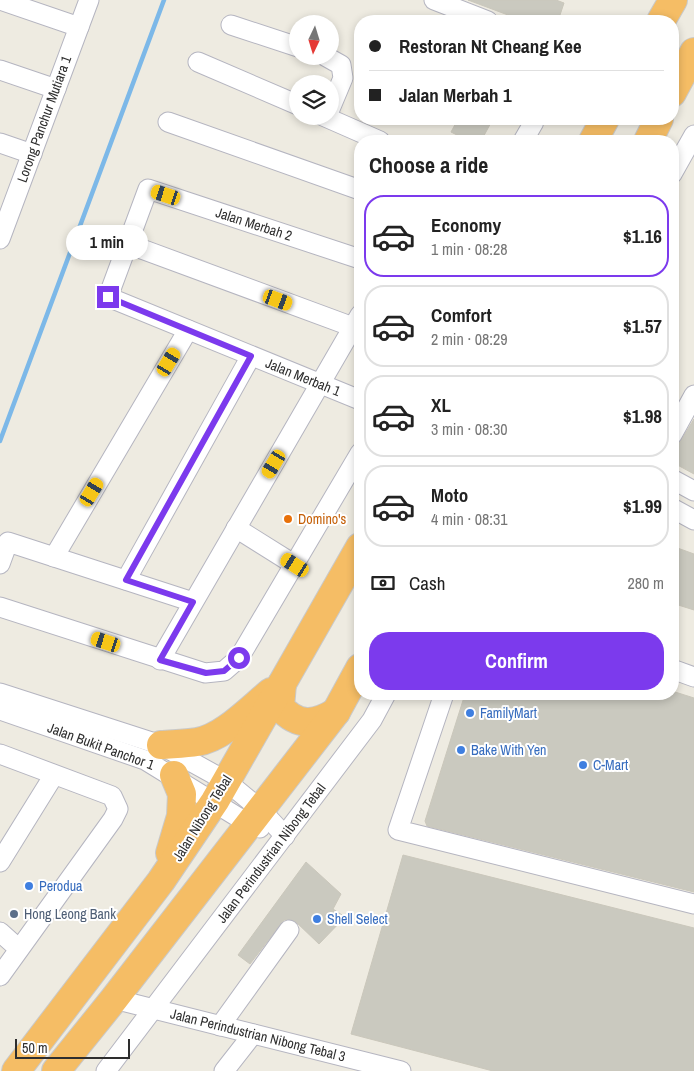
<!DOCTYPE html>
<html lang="en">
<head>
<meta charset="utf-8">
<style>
  :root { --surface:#fff; --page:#f6f6f6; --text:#222; --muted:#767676; --line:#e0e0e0; --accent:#7c3aed }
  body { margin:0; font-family:"Archivo Narrow",sans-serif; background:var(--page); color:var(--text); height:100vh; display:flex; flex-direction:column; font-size:19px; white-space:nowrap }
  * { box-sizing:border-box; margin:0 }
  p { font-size:16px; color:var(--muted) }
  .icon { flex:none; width:28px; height:28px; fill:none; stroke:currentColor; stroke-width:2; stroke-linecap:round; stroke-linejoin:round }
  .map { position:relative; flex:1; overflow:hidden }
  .details { position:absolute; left:354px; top:135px; width:325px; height:565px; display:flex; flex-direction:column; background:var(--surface); border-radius:20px; box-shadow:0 2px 8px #0003 }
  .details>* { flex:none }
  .top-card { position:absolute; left:354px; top:15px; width:325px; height:110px; border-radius:20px; box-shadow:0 2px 8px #0003; display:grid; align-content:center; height:110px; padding:0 15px; background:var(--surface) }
  .needle { width:32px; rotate:184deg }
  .tools { position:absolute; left:289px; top:15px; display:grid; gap:10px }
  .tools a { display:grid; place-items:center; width:50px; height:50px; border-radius:50%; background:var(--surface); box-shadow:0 2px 8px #0003; font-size:25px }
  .scale { position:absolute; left:15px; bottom:12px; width:115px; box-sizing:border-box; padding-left:5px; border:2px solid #2e2e2e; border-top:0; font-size:14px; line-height:18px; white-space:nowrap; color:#2e2e2e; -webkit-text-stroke:4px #fff; paint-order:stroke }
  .end { position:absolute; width:22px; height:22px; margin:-11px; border:6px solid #7c3aed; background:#fff; box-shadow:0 0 0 2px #fff }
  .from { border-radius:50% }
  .bubble { position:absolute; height:35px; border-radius:18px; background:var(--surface); box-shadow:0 2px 8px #0003; font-size:16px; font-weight:800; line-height:35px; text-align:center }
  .car { position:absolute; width:15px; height:30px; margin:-15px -8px; border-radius:6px; box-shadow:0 0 4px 1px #0007; background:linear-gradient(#f5c518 24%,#345 0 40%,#f5c518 0 76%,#345 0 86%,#f5c518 0) }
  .top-card b { display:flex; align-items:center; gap:18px; height:48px; font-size:19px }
  .top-card b+b { border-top:1px solid var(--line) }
  .top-card i { width:12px; height:12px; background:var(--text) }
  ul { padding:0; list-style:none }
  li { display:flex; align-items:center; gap:15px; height:82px; margin:0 10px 8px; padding:0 5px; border:2px solid var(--line); border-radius:20px }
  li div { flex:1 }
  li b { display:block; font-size:19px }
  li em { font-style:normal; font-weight:800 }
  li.selected { border-color:var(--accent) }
  li>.icon { width:45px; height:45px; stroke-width:1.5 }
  h2 { padding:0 15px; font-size:22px; line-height:60px }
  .pay { display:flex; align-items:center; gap:12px; height:55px; padding:0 15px; font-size:19px }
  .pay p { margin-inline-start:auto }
  .primary-button { display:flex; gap:10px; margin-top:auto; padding:10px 15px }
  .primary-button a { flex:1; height:58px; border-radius:20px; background:var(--accent); color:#fff; font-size:20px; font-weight:800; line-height:58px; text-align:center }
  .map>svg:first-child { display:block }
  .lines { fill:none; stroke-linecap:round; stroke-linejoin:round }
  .stream { stroke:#7cb8e8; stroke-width:4.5 }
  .building { fill:#cac9bf; stroke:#cac7bb }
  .minor-casing { stroke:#b5b5c0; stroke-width:21 }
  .highway-casing { stroke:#c9c9c9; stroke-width:30 }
  .minor { stroke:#fff; stroke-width:19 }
  .highway { stroke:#f5bd65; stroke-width:28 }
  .route { stroke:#7c3aed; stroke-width:6 }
  .food-dot { fill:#e8710a; stroke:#fff; stroke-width:2 }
  .shop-dot { fill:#3f7fe0; stroke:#fff; stroke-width:2 }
  .service-dot { fill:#5c6f8a; stroke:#fff; stroke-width:2 }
  .labels { text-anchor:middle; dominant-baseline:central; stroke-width:4; stroke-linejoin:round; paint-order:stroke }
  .street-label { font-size:14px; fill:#2e2e2e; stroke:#fff }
  .food-label { font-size:14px; fill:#c56008; stroke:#fff; text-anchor:start }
  .shop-label { font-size:14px; fill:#366cbe; stroke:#fff; text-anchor:start }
  .service-label { font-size:14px; fill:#4e5e75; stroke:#fff; text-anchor:start }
</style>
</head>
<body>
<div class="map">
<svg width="694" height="1071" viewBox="0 0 694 1071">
  <rect width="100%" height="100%" fill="#eeebe1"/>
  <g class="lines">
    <path class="stream" d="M0,441L164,0"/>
  </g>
  <g class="building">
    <path d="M468,0H556L564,3L558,21H524Z"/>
    <path d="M458,119H493L481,141H469L451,132Z"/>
    <path d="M694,419V474L672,462V455Z"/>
    <path d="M672,546L694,554V610L672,603Z"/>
    <path d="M672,691L694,698V892L427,826L425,821L465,694H672Z"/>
    <path d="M403,855L694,928V1071H493L351,1034Z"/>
    <path d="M306,862L341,894L333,909L345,917L319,944L295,921L284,920L250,964L238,955Z"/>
  </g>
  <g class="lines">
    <g class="minor-casing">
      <g id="minor">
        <path d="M0,0L79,27"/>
        <path d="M434,0L488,21"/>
        <path d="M231,25L298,47"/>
        <path d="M325,56L341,65L343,78L330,109"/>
        <path d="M198,62L298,105"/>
        <path d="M0,70L56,89"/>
        <path d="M323,116L380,141"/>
        <path d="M168,122L360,190"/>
        <path d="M523,141L534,122"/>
        <path d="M0,143L32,154"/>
        <path d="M672,174L694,135"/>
        <path d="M0,239L89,0"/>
        <path d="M128,244L353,327"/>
        <path d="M360,259L148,189L108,297L360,400"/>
        <path d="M672,435L694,395"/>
        <path d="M672,479L694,491"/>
        <path d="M672,508L694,520"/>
        <path d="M236,528L295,565"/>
        <path d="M54,557L188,330"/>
        <path d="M0,564L8,542L193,602"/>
        <path d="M126,580L251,356"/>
        <path d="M0,607L205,673L224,671L239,658L360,453"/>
        <path d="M160,660L360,315"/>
        <path d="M672,669L694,677"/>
        <path d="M0,693L161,745L226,781L261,810L285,836"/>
        <path d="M444,694L398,830L694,904"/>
        <path d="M0,710L145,760L249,824L260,828"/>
        <path d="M0,754L112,796L118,809L113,819L0,976"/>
        <path d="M0,862L54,775"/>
        <path d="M0,932L19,949"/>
        <path d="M114,999L401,1071"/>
        <path d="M220,1026L289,930"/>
        <path d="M106,1071L372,720L386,694"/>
        <path d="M224,1071L253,1034"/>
      </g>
    </g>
    <g class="highway-casing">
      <g id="highway">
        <path d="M661,21L673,0"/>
        <path d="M672,93L694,52"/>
        <path d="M593,141L605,119"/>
        <path d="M648,141L659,119"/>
        <path d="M282,684L280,707C298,727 315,725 336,712"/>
        <path d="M161,745C173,744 185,744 197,742C223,738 250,709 271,692"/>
        <path d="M170,853L181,816L182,794L174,775"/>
        <path d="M16,1071L161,881L215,801L360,547"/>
        <path d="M56,1071L114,999L336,712L360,668"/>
      </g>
    </g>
    <use href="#minor" class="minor"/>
    <use href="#highway" class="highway"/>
  </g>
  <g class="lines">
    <path class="route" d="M108,297L251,356L126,580L193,602L160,660L206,673L224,671L239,658"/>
  </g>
  <circle class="food-dot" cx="288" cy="519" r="5"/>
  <g class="shop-dot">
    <circle cx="470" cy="713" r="5"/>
    <circle cx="461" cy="750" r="5"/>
    <circle cx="583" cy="765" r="5"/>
    <circle cx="29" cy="886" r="5"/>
    <circle cx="317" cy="919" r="5"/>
  </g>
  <circle class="service-dot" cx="14" cy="914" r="5"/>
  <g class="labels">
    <g class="street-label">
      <text transform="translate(44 119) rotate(-70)">Lorong Panchur Mutiara 1</text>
      <text transform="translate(254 224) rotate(18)">Jalan Merbah 2</text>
      <text transform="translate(303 377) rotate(22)">Jalan Merbah 1</text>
      <text transform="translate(101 746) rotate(20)">Jalan Bukit Panchor 1</text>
      <text transform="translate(202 818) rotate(-58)">Jalan Nibong Tebal</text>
      <text transform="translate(271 853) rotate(-53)">Jalan Perindustrian Nibong Tebal</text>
      <text transform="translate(258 1035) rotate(14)">Jalan Perindustrian Nibong Tebal 3</text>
    </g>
    <g class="food-label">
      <text x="298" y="519">Domino's</text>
    </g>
    <g class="shop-label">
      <text x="480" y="713">FamilyMart</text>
      <text x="471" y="750">Bake With Yen</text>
      <text x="593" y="765">C-Mart</text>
      <text x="39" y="886">Perodua</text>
      <text x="327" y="919">Shell Select</text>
    </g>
    <g class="service-label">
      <text x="24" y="914">Hong Leong Bank</text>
    </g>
  </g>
</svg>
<div class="tools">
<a><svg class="needle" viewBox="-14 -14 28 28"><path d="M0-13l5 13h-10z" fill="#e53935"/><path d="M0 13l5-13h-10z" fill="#767676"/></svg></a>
<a><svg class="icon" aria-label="layers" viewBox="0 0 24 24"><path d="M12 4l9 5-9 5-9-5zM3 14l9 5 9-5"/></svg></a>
</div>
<div class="scale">50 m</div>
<i class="end from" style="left:239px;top:658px"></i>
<i class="end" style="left:108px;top:297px"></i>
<div class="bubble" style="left:66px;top:225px;width:82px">1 min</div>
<i class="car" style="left:166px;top:195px;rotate:288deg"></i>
<i class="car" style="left:278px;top:300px;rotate:110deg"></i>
<i class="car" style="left:169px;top:362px;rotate:31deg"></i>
<i class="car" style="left:274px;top:464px;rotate:211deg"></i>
<i class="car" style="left:92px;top:492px;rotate:31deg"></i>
<i class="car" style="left:295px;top:565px;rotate:302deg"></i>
<i class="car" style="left:106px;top:642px;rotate:288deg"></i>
<div class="top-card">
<b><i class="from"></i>Restoran Nt Cheang Kee</b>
<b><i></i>Jalan Merbah 1</b>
</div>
<section class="details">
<h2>Choose a ride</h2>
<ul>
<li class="selected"><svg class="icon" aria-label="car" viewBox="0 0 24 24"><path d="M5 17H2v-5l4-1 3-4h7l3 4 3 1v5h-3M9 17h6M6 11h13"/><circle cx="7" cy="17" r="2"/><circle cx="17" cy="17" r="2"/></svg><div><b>Economy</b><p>1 min · 08:28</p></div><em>$1.16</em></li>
<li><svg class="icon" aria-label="car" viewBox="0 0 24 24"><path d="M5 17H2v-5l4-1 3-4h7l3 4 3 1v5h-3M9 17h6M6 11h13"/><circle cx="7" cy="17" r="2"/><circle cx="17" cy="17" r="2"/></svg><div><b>Comfort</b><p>2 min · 08:29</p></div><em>$1.57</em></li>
<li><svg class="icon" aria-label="car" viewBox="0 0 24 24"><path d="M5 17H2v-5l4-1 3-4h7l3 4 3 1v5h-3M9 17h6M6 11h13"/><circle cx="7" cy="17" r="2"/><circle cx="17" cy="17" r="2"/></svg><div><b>XL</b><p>3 min · 08:30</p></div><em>$1.98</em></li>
<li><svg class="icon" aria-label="car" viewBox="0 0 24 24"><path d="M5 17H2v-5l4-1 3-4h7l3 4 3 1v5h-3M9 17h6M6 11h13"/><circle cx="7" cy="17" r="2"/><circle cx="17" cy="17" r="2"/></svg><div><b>Moto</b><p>4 min · 08:31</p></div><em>$1.99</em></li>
</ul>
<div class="pay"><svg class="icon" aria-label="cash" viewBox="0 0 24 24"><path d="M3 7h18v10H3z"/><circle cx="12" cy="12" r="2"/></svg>Cash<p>280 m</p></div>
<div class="primary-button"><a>Confirm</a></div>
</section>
</div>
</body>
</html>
